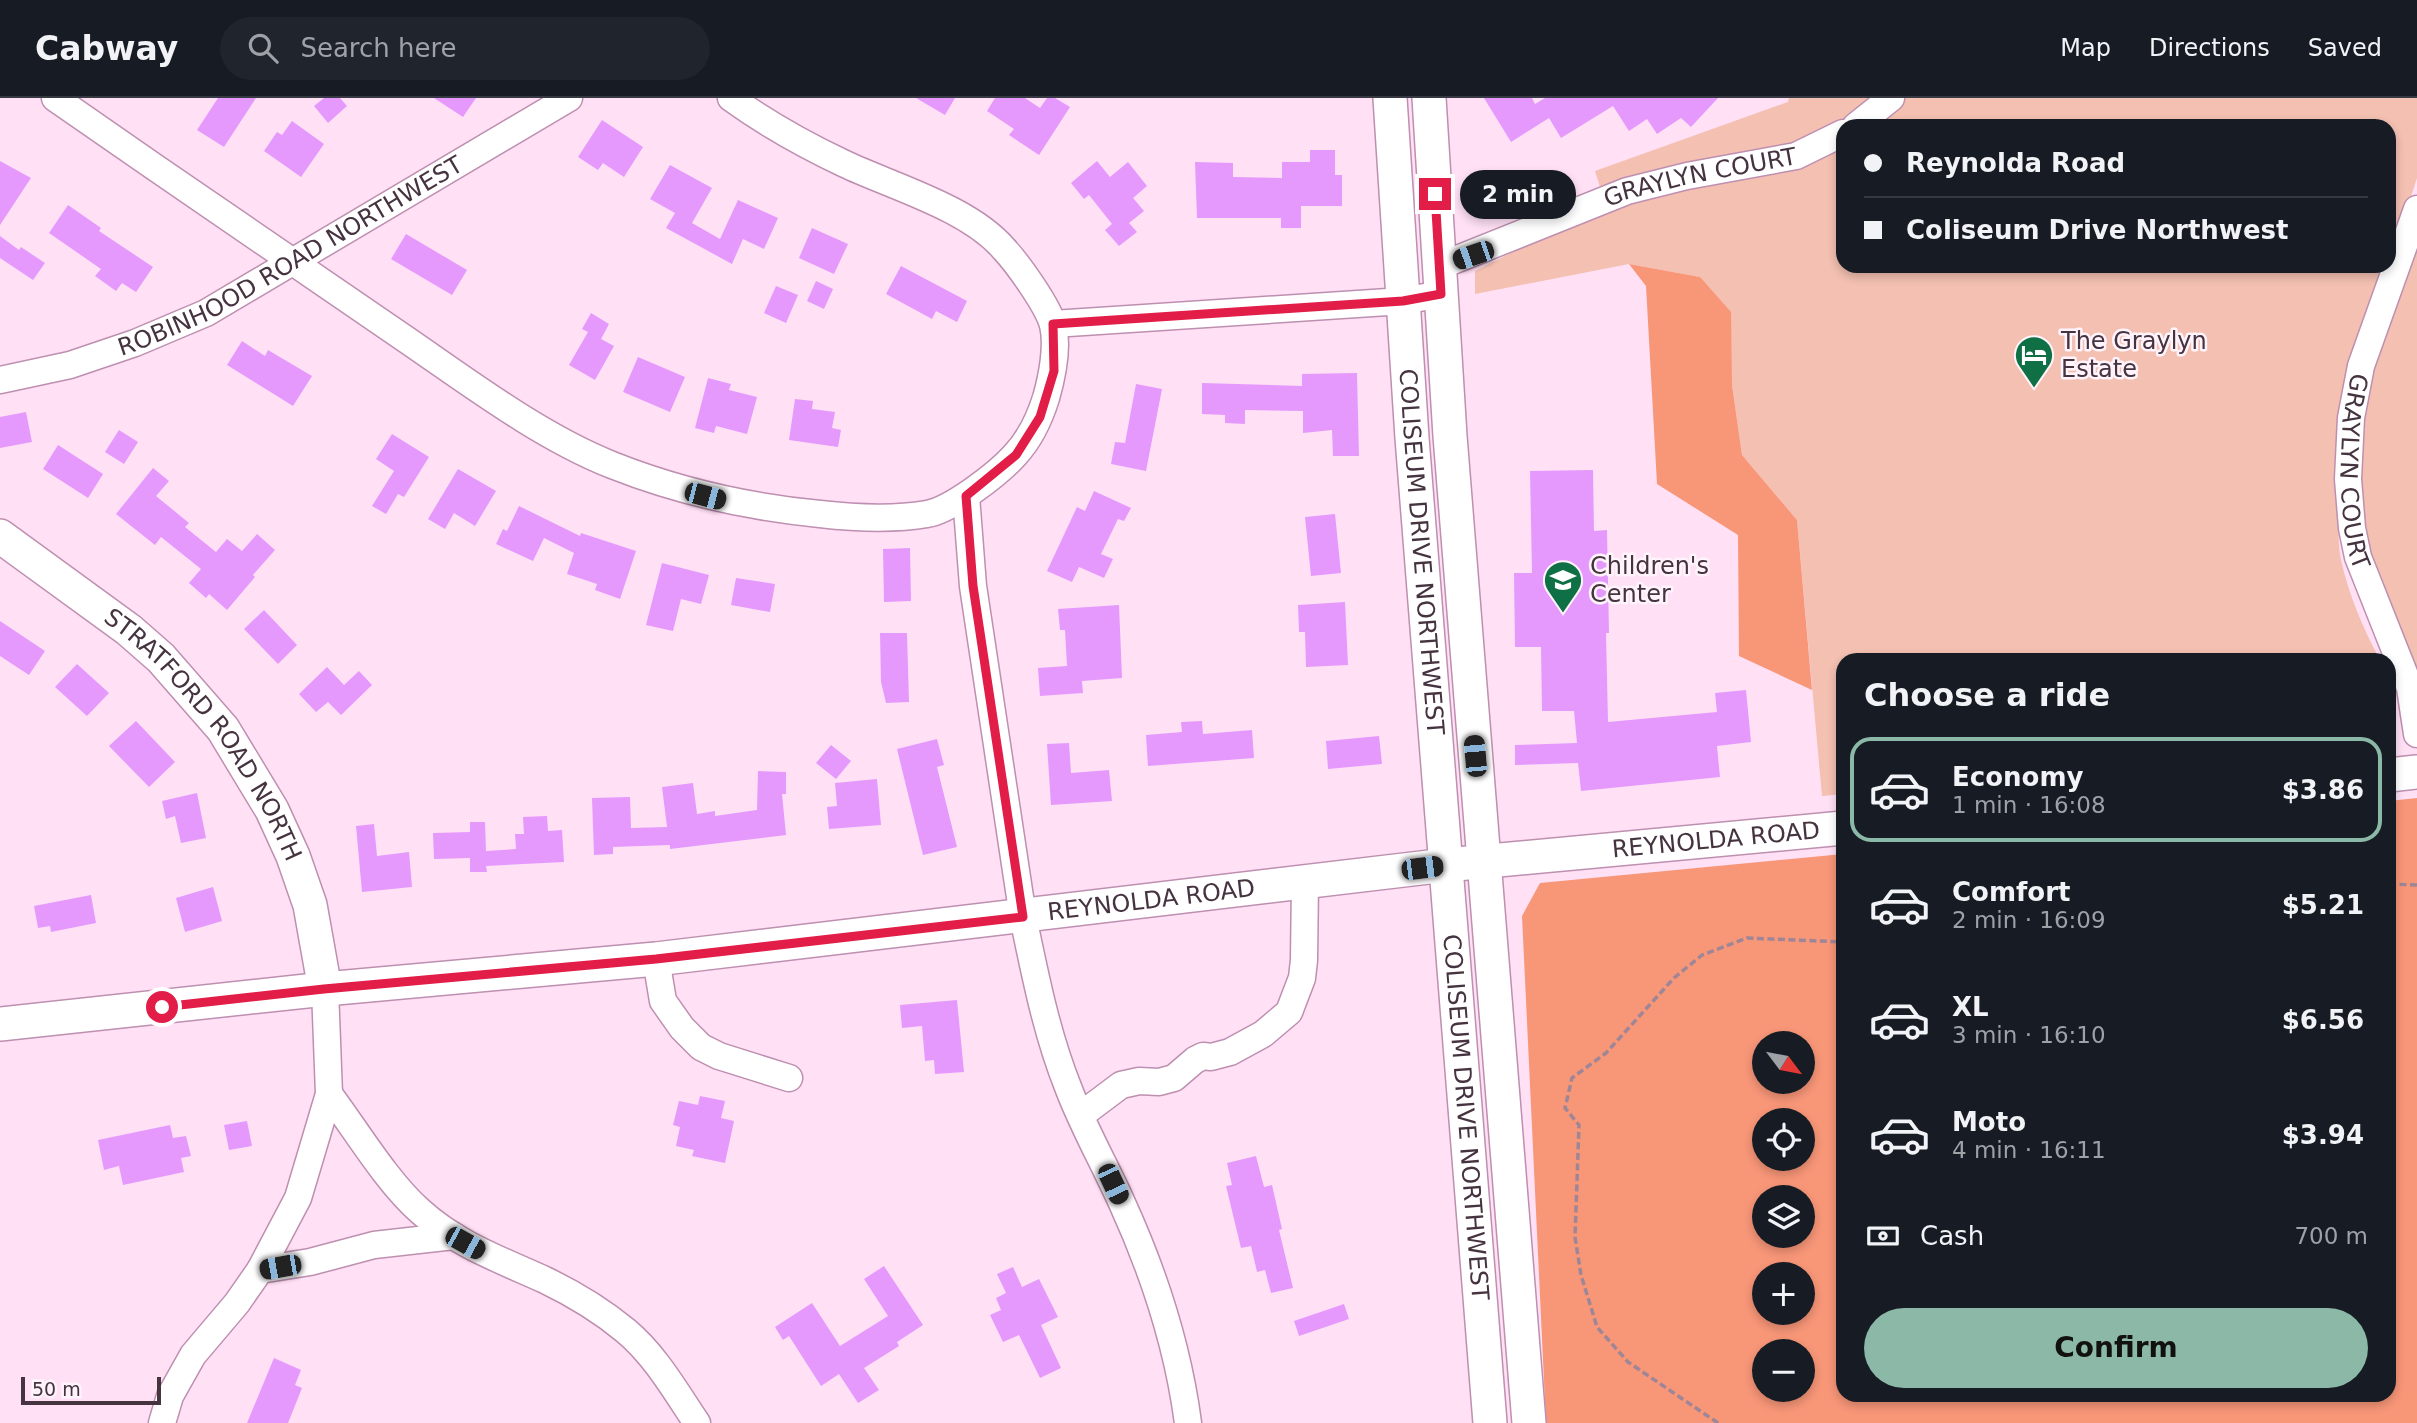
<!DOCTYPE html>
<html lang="en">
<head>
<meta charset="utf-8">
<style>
  :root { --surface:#171b24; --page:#20242c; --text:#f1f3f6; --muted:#9ea1a6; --line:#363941; --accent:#8bb8a7 }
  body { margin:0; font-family:"DejaVu Sans",sans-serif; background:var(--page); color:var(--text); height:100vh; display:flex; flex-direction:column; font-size:26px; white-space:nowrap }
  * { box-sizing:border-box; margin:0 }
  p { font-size:23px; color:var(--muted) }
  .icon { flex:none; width:38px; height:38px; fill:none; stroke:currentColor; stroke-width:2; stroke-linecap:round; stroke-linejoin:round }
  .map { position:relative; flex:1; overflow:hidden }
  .side { position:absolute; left:1836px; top:555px; width:560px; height:749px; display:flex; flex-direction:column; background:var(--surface); border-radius:21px; box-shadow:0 4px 10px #0003 }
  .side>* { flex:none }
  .guide { position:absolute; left:1836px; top:21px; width:560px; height:154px; border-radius:21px; box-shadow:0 4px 10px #0003; display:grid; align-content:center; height:154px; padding:0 28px; background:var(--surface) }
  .needle { width:46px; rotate:122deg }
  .fabs { position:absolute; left:1752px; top:933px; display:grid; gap:14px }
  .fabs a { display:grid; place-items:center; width:63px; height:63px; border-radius:50%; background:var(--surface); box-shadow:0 4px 10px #0003; font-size:35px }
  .scale { position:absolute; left:21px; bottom:18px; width:140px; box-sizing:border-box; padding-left:7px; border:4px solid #463340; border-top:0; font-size:19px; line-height:24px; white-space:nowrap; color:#463340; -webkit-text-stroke:5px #fff4fb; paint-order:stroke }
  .end { position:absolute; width:32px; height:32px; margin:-16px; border:9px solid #e11d48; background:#fff; box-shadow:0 0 0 4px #fff }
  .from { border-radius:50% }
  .bubble { position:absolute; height:49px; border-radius:24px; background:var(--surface); box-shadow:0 4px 10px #0003; font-size:23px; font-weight:600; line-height:49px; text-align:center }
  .car { position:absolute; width:21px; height:42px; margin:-21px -10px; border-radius:9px; box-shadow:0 0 5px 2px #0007; background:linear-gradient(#222 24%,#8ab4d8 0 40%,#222 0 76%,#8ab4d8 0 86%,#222 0) }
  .guide b { display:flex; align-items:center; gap:24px; height:66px; font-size:26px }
  .guide b+b { border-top:2px solid var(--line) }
  .guide i { width:18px; height:18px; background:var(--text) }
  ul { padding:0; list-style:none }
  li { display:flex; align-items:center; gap:21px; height:105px; margin:0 14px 10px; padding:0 14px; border:4px solid transparent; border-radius:21px }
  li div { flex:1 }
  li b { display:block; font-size:26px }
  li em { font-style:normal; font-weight:600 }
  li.on { border-color:var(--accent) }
  li>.icon { width:63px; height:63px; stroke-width:1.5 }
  h2 { padding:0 28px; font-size:32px; line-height:84px }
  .pay { display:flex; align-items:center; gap:18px; height:77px; padding:0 28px; font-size:26px }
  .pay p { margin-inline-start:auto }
  .button { display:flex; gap:14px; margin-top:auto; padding:14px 28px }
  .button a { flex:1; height:80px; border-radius:42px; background:var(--accent); color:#111; font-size:28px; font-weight:600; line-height:80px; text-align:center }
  header { display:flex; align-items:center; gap:42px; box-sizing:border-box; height:98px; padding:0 35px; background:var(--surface); border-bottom:2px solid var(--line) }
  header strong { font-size:33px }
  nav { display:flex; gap:38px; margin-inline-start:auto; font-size:24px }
  .search { width:490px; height:63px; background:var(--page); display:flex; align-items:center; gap:18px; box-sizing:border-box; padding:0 24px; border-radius:38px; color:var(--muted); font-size:26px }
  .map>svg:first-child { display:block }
  .green { fill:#f3c0b1 }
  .forest { fill:#f89678; fill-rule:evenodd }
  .building { fill:#e599fd }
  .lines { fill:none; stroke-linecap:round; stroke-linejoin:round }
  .minor-casing { stroke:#be8fb0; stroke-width:29 }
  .major-casing { stroke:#be8fb0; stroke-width:36 }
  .path { stroke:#9f8697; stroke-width:3.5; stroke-dasharray:7 3.5; stroke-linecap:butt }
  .minor { stroke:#fff; stroke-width:26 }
  .major { stroke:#fff; stroke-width:33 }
  .route { stroke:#e11d48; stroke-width:9 }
  .labels { text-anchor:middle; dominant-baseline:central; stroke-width:5; stroke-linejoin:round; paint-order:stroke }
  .street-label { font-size:24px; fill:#463340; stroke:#fff4fb }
  .poi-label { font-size:24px; fill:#463340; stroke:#fff4fb; text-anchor:start }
</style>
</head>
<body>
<header>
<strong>Cabway</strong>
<div class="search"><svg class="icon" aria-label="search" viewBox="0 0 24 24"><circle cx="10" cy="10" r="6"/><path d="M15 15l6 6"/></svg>Search here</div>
<nav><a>Map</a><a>Directions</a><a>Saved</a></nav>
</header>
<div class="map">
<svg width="2417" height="1325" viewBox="0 0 2417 1325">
  <rect width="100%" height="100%" fill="#ffe0f5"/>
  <g class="green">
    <path d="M1789,0H1877L1853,19L1794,46L1601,92L1595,73L1788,4Z"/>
    <path d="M1904,0H2417V80L2405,117L2389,155V28H1870Z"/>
    <path d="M1843,45V168H2383C2350,247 2331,333 2338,419C2339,433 2338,448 2341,462C2349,498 2363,530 2380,562H1843V696L1822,698L1797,422L1742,357L1732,287L1700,179L1629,166L1475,196V173L1555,133L1631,100Z"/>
    <path d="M2417,140V580L2396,517L2370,451L2361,418V347L2366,298L2386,223Z"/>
  </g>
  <g class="forest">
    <path d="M1629,166L1700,179L1731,214L1732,287L1742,357L1797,422L1812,592L1739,558L1738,437L1657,386L1646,188Z"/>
    <path d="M2417,700V1325H1546L1522,818L1540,785L1843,756V1297H2389V703ZM1764,945H1802V984H1764ZM1764,1022H1802V1060H1764ZM1764,1099H1802V1138H1764ZM1764,1176H1802V1214H1764ZM1764,1253H1802V1292H1764Z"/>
  </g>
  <g class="building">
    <path d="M218,0H256L224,49L197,32Z"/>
    <path d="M324,0H340L347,8L328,25L314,8Z"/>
    <path d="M434,0H476L463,19Z"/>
    <path d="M916,0H955L945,17Z"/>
    <path d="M995,0H1025L1040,10L1047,0H1055L1070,9L1039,57L1009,37L1014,31L987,13Z"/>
    <path d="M1484,0H1532L1535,6L1545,0H1718L1691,29L1681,20L1657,36L1647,21L1629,33L1613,8L1561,40L1549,20L1511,44Z"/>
    <path d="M602,22L643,49L624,79L603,65L598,72L578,59Z"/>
    <path d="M292,23L324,46L301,79L264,53L277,34L282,37Z"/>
    <path d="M1310,52H1335V77H1342V108H1301V130H1281V120H1197L1195,64L1233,65V79L1282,80V64H1310Z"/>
    <path d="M0,63L31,80L0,127Z"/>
    <path d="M1097,63L1110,79L1128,64L1147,88L1133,100L1144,113L1129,125L1137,134L1119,148L1105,132L1112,126L1089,97L1084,101L1071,85Z"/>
    <path d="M670,67L712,90L692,125L720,141L738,102L778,120L764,151L743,141L732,166L666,130L675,115L650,101Z"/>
    <path d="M68,107L101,130L99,133L153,169L136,194L122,185L116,193L95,178L101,171L49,135Z"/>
    <path d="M812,130L848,146L834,176L799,160Z"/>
    <path d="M406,136L467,172L452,197L391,161Z"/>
    <path d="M0,138L19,152L21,149L45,165L33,182L0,160Z"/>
    <path d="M901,168L967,203L957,224L936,213L932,221L886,196Z"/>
    <path d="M816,183L833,191L824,211L807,203Z"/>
    <path d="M776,188L798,197L786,225L764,215Z"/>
    <path d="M591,215L609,226L601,241L614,248L595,282L569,267L588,234L582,231Z"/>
    <path d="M242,243L265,258L268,252L312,278L293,308L227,267Z"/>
    <path d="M638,259L685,279L670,314L623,294Z"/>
    <path d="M1357,275L1359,358H1333L1332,332L1303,335V313L1245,312V326L1225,325V317L1202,316V285L1302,288V276Z"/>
    <path d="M708,280L731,286L729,292L757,299L747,336L716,328L714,335L695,330Z"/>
    <path d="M1136,286L1162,291L1146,373L1111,366L1115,344L1125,345Z"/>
    <path d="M795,301L813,303L812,311L835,314L832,330L841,332L838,349L789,342Z"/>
    <path d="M26,314L32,344L0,350V319Z"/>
    <path d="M119,332L138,344L124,366L105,354Z"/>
    <path d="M392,336L429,359L404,399L398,396L386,416L372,408L394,373L376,361Z"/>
    <path d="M58,347L103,376L88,400L43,371Z"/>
    <path d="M153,370L169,383L156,398L189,425L185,429L216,454L227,441L242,453L257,436L275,452L253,477L255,479L227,512L209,496L206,500L189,485L201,471L161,439L155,447L116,416Z"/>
    <path d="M458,371L496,393L475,428L454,415L445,431L428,421Z"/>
    <path d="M1593,372L1594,433L1607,432L1609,535H1606L1608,624L1717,614L1715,595L1746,592L1751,644L1717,648L1720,679L1581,693L1578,665L1515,667V647L1577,645L1574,613H1542L1541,549H1515L1514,475H1532L1530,373Z"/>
    <path d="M1094,393L1131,410L1124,423L1118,421L1101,456L1113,461L1104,480L1079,469L1072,484L1047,473L1077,409L1085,413Z"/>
    <path d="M519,408L580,438L581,435L636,453L620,501L595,492L597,486L567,476L574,455L544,440L533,463L496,446L503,431L507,433Z"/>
    <path d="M1335,416L1341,475L1311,478L1305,419Z"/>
    <path d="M910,450L911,503L884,504L883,451Z"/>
    <path d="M662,465L709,477L701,506L681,501L673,533L646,527Z"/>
    <path d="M736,480L775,486L770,514L731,507Z"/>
    <path d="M1345,504L1348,567L1306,569L1305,534H1299L1298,507Z"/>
    <path d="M1119,507L1122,580L1082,583L1083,595L1040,598L1038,570L1067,568L1065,532H1060L1058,511Z"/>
    <path d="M264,512L297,547L278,566L244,531Z"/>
    <path d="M0,523L45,553L29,577L0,558Z"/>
    <path d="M880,535H907L909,604L886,605L881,584Z"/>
    <path d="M77,566L109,595L87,618L55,589Z"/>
    <path d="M327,569L344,587L359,573L372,587L341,617L328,604L316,614L299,596Z"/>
    <path d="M136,623L175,664L149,689L109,648Z"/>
    <path d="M1202,623L1203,636L1252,632L1254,660L1148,668L1146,637L1182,634L1181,624Z"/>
    <path d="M1379,638L1382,666L1328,671L1326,643Z"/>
    <path d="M937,641L944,667L937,669L957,749L923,757L897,651Z"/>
    <path d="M1069,645L1071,675L1109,672L1112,703L1051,707L1047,646Z"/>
    <path d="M831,647L851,663L836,681L816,665Z"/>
    <path d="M758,673L786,674V696H782L786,737L670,751V747L613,749V756L594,757L592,700L630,699L631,730L667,729L662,689L693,685L697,716L715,713V718L757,712Z"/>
    <path d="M877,681L881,727L829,731L827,709L837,708L835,685Z"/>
    <path d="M197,695L206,740L181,745L175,718L166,721L162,703Z"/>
    <path d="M547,718L548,733L562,732L564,764L486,768L487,774H470V760L434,761L433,735L470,734V724H485L486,753L516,751L515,736H524L523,719Z"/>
    <path d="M374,726L377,758L409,754L412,789L362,794L356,728Z"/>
    <path d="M213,789L222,823L185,834L176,800Z"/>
    <path d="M91,797L96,825L51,834L50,828L38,830L34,808Z"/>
    <path d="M957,902L964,974L935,976L934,962L925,963L922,928L902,930L900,907Z"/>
    <path d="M700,998L725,1003L721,1020L734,1023L725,1065L692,1058L694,1052L676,1048L680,1029L673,1027L679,1003L698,1007Z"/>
    <path d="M247,1023L252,1048L229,1052L224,1027Z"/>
    <path d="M170,1027L173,1040L186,1038L191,1058L181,1060L184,1074L123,1087L119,1068L104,1072L98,1042Z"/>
    <path d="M1256,1058L1264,1089L1272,1087L1282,1131L1279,1132L1293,1190L1271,1195L1265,1172L1257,1174L1251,1148L1241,1150L1226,1088L1232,1087L1227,1065Z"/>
    <path d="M884,1168L923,1227L897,1244L899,1248L864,1270L879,1292L858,1305L839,1276L821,1288L789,1238L783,1242L775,1229L812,1205L840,1248L888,1218L864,1181Z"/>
    <path d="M1013,1169L1022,1189L1039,1181L1058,1219L1041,1227L1061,1270L1040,1280L1019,1237L1003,1244L990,1217L1001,1212L996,1200L1006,1195L997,1176Z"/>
    <path d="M1344,1206L1349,1221L1299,1238L1294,1223Z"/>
    <path d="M274,1260L301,1272L295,1287L302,1290L288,1325H247Z"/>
  </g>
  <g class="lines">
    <g class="minor-casing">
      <g id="minor">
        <path d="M55,0C170,80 286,160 401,238C467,283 539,338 612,367C680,394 748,409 820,416C855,420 892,422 927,416C951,412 998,376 1015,357C1029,342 1040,319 1046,300C1052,279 1058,248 1053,227C1048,208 1018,166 1004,151C969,110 894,89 845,66C805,47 767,26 731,0"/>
        <path d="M1856,28L1891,0"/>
        <path id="s1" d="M2417,111L2361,268L2351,320L2348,381L2352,430L2358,459L2410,590L2417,636"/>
        <path id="s2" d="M1440,168L1627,93L1687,78L1796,58L1843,35"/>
        <path d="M1053,226L1403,203L1441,196"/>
        <path id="s3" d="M0,282L70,267L135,245L206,215L569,0"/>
        <path d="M966,398L973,488L1023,819C1035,876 1046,934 1068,989C1083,1029 1105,1067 1122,1105C1154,1175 1178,1249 1188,1325"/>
        <path d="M656,861L663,903L682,930L701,949L719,958L789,980"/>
        <path d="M329,996C356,1032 387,1084 420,1113C456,1146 501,1162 545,1182C572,1195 602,1213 626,1233C655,1257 676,1294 697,1325"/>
        <path d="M1081,1017L1121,987L1139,983L1159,984L1174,980L1195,962L1203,958L1211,959L1230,954L1263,936L1289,914L1302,880L1304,862L1305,784"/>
        <path d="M260,1172L298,1100L329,996L325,891"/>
        <path d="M162,1325L170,1298L193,1257L237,1205L260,1172L310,1164L374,1147L454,1138"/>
      </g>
    </g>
    <g class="major-casing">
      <g id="major">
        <path id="s4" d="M1390,0L1412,340L1490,1325"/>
        <path d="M1429,0L1450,338L1529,1325"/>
        <path id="s5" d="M0,438L129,532L161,560L223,631L272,712L293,758L310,807L325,891"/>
        <path d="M2389,677L2417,674"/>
        <path id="s6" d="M0,926L325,891L656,861L1446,767L1843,730"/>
      </g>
    </g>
    <g class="path">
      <path d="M2389,786L2417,787"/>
      <path d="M1718,1325L1628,1264L1597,1229L1581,1177L1575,1139L1579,1027L1565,1010L1572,980L1606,955L1674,880L1702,857L1747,840L1843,844"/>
    </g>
    <use href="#minor" class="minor"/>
    <use href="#major" class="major"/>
  </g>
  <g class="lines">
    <path class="route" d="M162,909L324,891L656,861L1023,819L973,488L966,398L1016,357L1040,319L1054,273L1053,226L1403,203L1441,196L1435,96"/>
  </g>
  <defs>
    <g id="hotel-pin" transform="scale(2.0125)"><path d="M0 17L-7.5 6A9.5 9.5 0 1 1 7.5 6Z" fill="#0f7046" stroke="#fff4fb"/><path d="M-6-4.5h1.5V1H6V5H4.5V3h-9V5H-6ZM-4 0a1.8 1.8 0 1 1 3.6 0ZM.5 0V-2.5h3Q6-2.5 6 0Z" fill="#fff"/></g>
    <g id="school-pin" transform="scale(2.0125)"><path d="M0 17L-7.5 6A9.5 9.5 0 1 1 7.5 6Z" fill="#0f7046" stroke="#fff4fb"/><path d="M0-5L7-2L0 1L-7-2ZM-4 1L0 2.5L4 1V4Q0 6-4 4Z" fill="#fff"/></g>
  </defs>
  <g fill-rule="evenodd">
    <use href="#hotel-pin" x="2034" y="257"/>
    <use href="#school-pin" x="1563" y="482"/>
  </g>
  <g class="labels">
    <g class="street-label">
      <text stroke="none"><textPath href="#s2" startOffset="276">GRAYLYN COURT</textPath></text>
      <text stroke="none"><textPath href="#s3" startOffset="318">ROBINHOOD ROAD NORTHWEST</textPath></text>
      <text stroke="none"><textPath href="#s1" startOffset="273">GRAYLYN COURT</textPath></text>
      <text stroke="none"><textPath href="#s4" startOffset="455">COLISEUM DRIVE NORTHWEST</textPath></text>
      <text stroke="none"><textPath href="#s5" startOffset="289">STRATFORD ROAD NORTH</textPath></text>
      <text stroke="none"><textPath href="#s6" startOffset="1726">REYNOLDA ROAD</textPath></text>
      <text stroke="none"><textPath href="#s6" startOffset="1158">REYNOLDA ROAD</textPath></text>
      <text stroke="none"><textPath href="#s4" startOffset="1022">COLISEUM DRIVE NORTHWEST</textPath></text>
    </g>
    <g class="poi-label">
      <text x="2061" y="243">The Graylyn<tspan x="2061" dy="28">Estate</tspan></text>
      <text x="1590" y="468">Children's<tspan x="1590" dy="28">Center</tspan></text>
    </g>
  </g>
</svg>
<div class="fabs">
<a><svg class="needle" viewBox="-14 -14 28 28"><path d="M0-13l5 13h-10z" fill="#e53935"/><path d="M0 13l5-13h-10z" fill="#9ea1a6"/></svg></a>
<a><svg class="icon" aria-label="locate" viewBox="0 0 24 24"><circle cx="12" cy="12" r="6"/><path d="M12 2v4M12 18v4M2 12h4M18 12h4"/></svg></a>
<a><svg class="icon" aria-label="layers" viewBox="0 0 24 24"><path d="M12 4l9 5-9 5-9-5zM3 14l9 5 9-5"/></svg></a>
<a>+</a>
<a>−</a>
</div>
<div class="scale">50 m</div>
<i class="end from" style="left:162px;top:909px"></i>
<i class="end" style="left:1435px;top:96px"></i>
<div class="bubble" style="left:1460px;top:72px;width:116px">2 min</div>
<i class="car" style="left:1473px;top:157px;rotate:251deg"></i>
<i class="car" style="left:705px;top:398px;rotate:105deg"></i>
<i class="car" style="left:1475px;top:658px;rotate:355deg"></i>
<i class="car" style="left:1422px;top:770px;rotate:83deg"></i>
<i class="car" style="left:1113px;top:1086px;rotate:155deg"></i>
<i class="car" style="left:465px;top:1145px;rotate:119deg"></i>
<i class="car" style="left:280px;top:1169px;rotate:260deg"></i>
<div class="guide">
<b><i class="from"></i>Reynolda Road</b>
<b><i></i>Coliseum Drive Northwest</b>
</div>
<section class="side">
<h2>Choose a ride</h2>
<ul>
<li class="on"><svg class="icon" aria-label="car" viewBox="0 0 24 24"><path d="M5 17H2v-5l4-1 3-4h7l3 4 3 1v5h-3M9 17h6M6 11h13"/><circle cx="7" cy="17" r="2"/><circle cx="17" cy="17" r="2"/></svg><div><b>Economy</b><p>1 min · 16:08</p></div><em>$3.86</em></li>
<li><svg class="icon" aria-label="car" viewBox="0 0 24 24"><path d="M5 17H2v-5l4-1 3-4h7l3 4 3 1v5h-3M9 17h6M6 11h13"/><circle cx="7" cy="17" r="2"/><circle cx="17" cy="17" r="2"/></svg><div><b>Comfort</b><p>2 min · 16:09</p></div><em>$5.21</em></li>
<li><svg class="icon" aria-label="car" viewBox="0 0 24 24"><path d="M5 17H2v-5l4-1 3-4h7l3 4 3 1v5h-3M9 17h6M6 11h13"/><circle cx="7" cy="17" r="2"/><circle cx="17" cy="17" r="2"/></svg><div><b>XL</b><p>3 min · 16:10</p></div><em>$6.56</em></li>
<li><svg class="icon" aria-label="car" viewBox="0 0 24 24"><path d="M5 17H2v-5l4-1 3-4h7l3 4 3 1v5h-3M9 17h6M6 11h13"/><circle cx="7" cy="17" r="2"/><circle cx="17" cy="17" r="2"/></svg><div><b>Moto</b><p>4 min · 16:11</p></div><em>$3.94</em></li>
</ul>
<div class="pay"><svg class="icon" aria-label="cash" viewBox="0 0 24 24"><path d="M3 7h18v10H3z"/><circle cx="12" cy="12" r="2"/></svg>Cash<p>700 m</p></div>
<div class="button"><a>Confirm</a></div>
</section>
</div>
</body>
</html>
